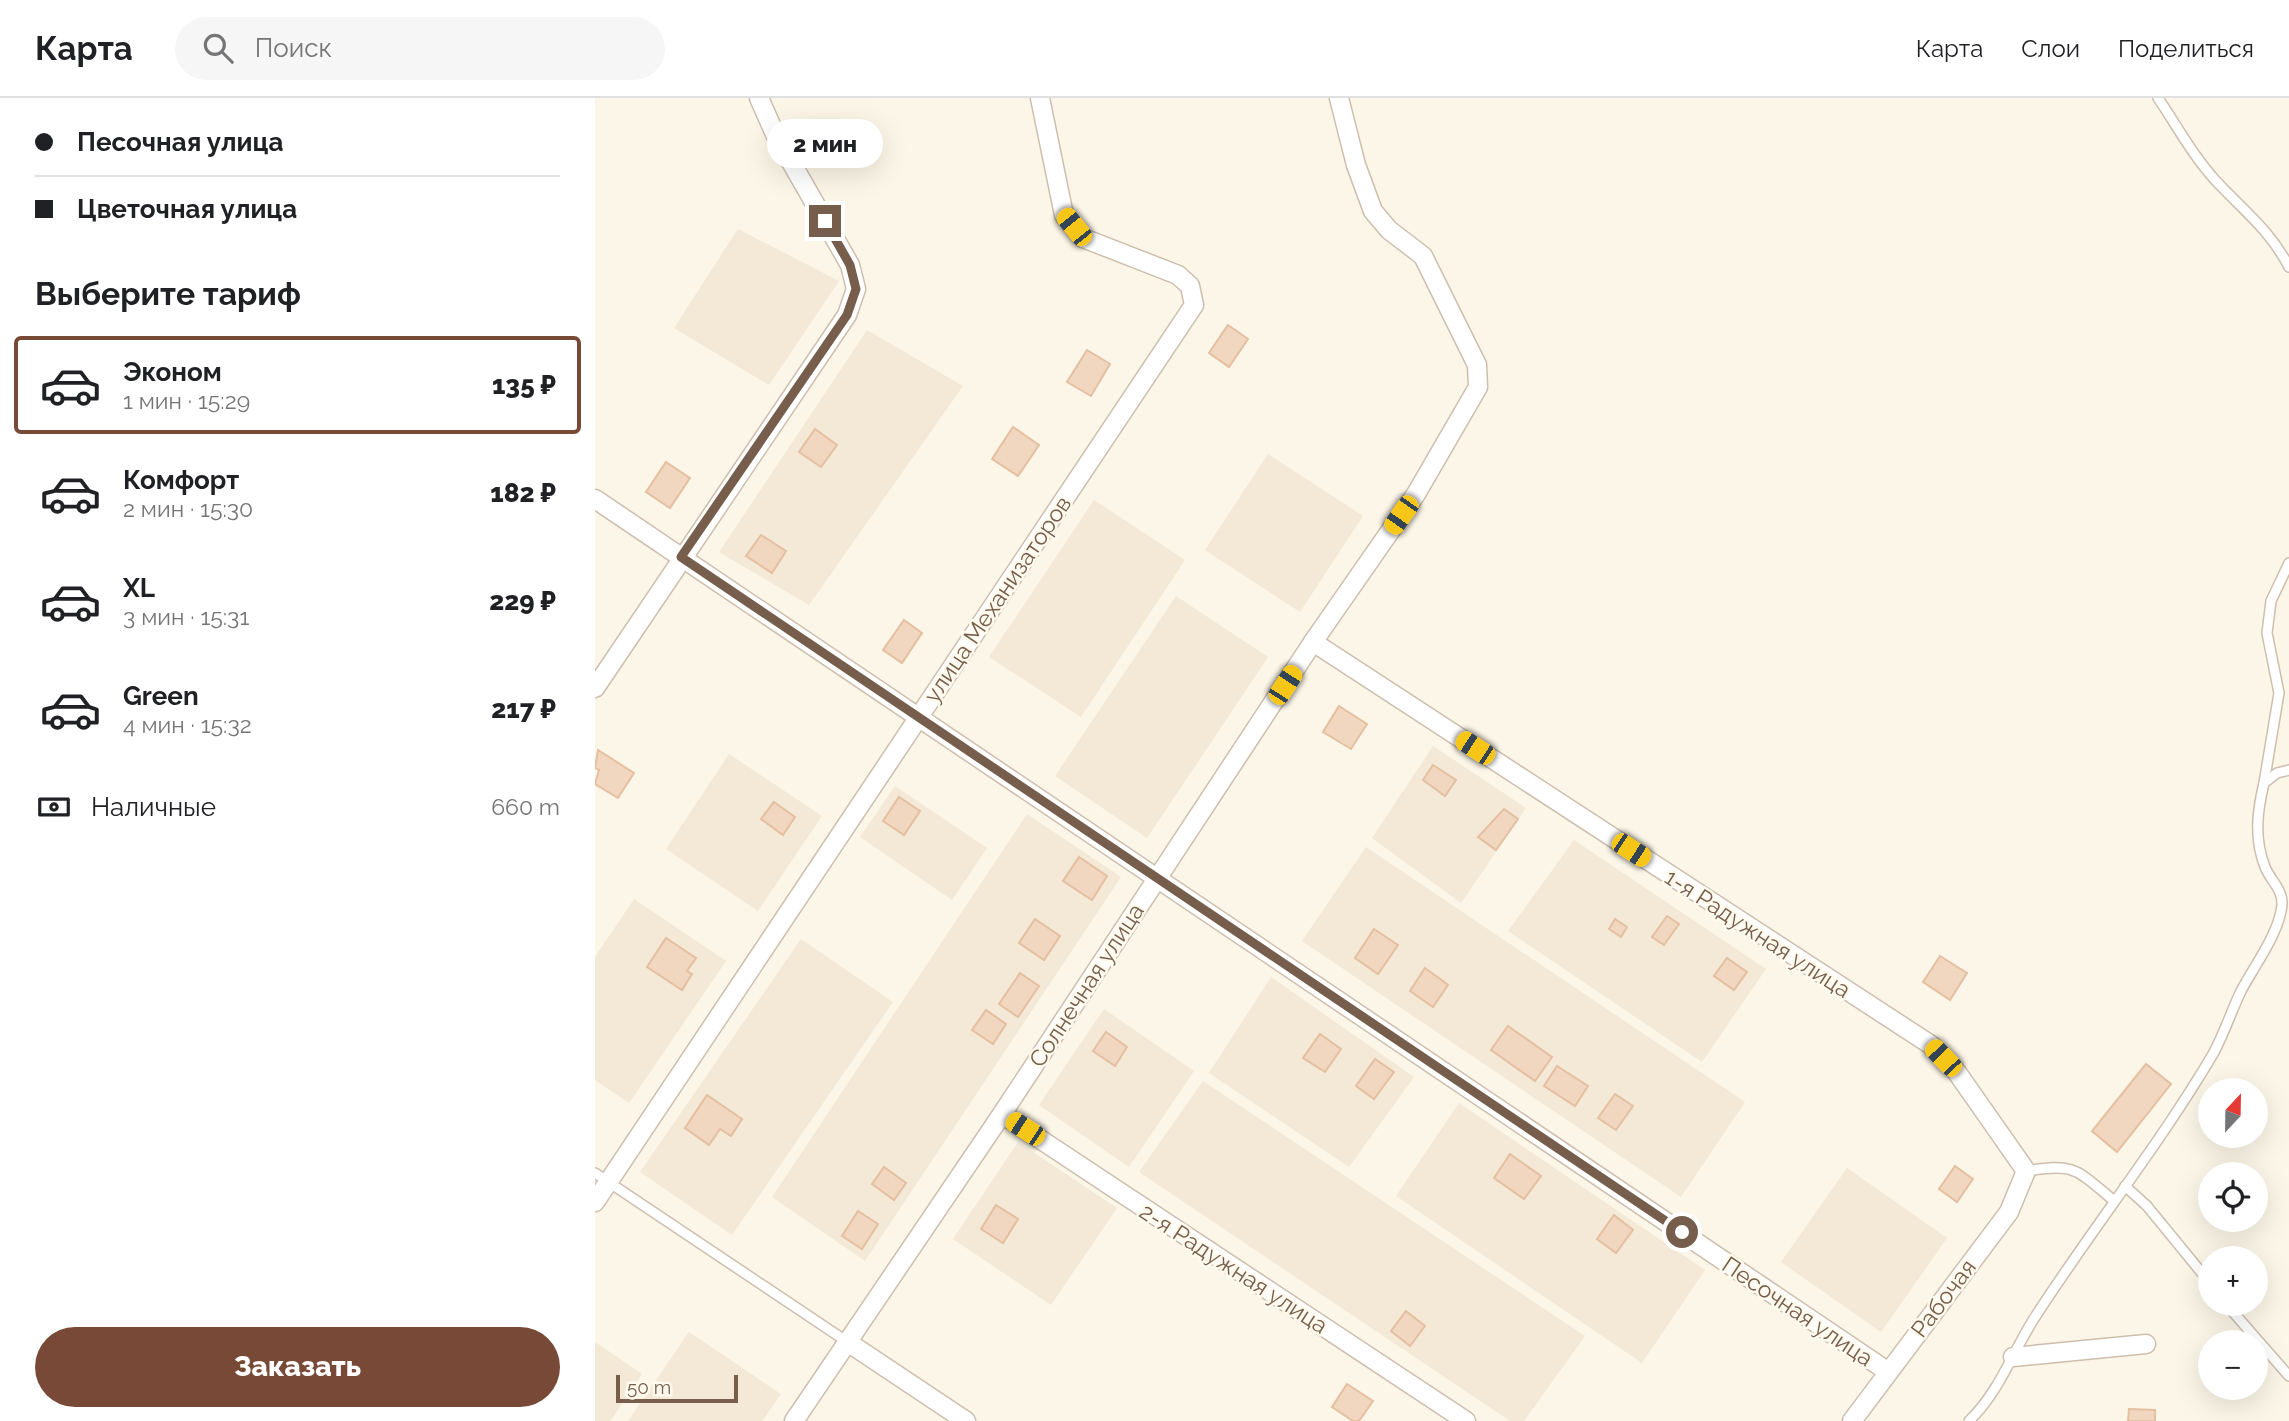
<!DOCTYPE html>
<html lang="ru">
<head>
<meta charset="utf-8">
<style>
  :root { --surface:#fff; --page:#f6f6f6; --text:#202124; --muted:#757577; --line:#e0e0e0; --accent:#794937 }
  body { margin:0; font-family:Raleway,sans-serif; background:var(--page); color:var(--text); height:100vh; display:flex; flex-direction:column; font-size:26px; white-space:nowrap }
  * { box-sizing:border-box; margin:0 }
  p { font-size:23px; color:var(--muted) }
  .icon { flex:none; width:38px; height:38px; fill:none; stroke:currentColor; stroke-width:2; stroke-linecap:round; stroke-linejoin:round }
  .map { position:relative; flex:1; overflow:hidden }
  .sheet { display:flex; flex-direction:column; background:var(--surface); width:595px }
  .sheet>* { flex:none }
  .top-card { display:grid; align-content:center; height:154px; padding:0 35px; background:var(--surface) }
  .needle { width:46px; rotate:22deg }
  .controls { position:absolute; left:1603px; top:980px; display:grid; gap:14px }
  .controls a { display:grid; place-items:center; width:70px; height:70px; border-radius:50%; background:var(--surface); box-shadow:0 7px 28px #0002; font-size:35px }
  .scale { position:absolute; left:21px; bottom:18px; width:122px; box-sizing:border-box; padding-left:7px; border:4px solid #775e4c; border-top:0; font-size:19px; line-height:24px; white-space:nowrap; color:#775e4c; -webkit-text-stroke:5px #fffaee; paint-order:stroke }
  .end { position:absolute; width:32px; height:32px; margin:-16px; border:9px solid #775e4c; background:#fff; box-shadow:0 0 0 4px #fff }
  .from { border-radius:50% }
  .bubble { position:absolute; height:49px; border-radius:24px; background:var(--surface); box-shadow:0 7px 28px #0002; font-size:23px; font-weight:800; line-height:49px; text-align:center }
  .car { position:absolute; width:21px; height:42px; margin:-21px -10px; border-radius:9px; box-shadow:0 0 5px 2px #0007; background:linear-gradient(#f5c518 24%,#345 0 40%,#f5c518 0 76%,#345 0 86%,#f5c518 0) }
  .top-card b { display:flex; align-items:center; gap:24px; height:66px; font-size:26px }
  .top-card b+b { border-top:2px solid var(--line) }
  .top-card i { width:18px; height:18px; background:var(--text) }
  ul { padding:0; list-style:none }
  li { display:flex; align-items:center; gap:21px; height:98px; margin:0 14px 10px; padding:0 21px; border:4px solid transparent; border-radius:7px }
  li div { flex:1 }
  li b { display:block; font-size:26px }
  li em { font-style:normal; font-weight:800 }
  li.on { border-color:var(--accent) }
  li>.icon { width:63px; height:63px; stroke-width:1.5 }
  h2 { padding:0 35px; font-size:32px; line-height:84px }
  .pay { display:flex; align-items:center; gap:18px; height:77px; padding:0 35px; font-size:26px }
  .pay p { margin-inline-start:auto }
  .action { display:flex; gap:14px; margin-top:auto; padding:14px 35px }
  .action a { flex:1; height:80px; border-radius:42px; background:var(--accent); color:#fff; font-size:28px; font-weight:800; line-height:80px; text-align:center }
  header { display:flex; align-items:center; gap:42px; box-sizing:border-box; height:98px; padding:0 35px; background:var(--surface); border-bottom:2px solid var(--line) }
  header strong { font-size:33px }
  nav { display:flex; gap:38px; margin-inline-start:auto; font-size:24px }
  .search { width:490px; height:63px; background:var(--page); display:flex; align-items:center; gap:18px; box-sizing:border-box; padding:0 24px; border-radius:38px; color:var(--muted); font-size:26px }
  main { display:flex; flex:1; min-height:0 }
  .map>svg:first-child { display:block }
  .residential { fill:#f4e8d6 }
  .building { fill:#f2d7c0; stroke:#e4bfa0; stroke-width:2 }
  .lines { fill:none; stroke-linecap:round; stroke-linejoin:round }
  .service-casing { stroke:#cebeae; stroke-width:12 }
  .minor-casing { stroke:#cebeae; stroke-width:21 }
  .service { stroke:#fff; stroke-width:9 }
  .minor { stroke:#fff; stroke-width:18 }
  .route { stroke:#775e4c; stroke-width:9 }
  .labels { text-anchor:middle; dominant-baseline:central; stroke-width:5; stroke-linejoin:round; paint-order:stroke }
  .street-label { font-size:23px; fill:#775e4c; stroke:#fffaee }
</style>
</head>
<body>
<header>
<strong>Карта</strong>
<div class="search"><svg class="icon" aria-label="search" viewBox="0 0 24 24"><circle cx="10" cy="10" r="6"/><path d="M15 15l6 6"/></svg>Поиск</div>
<nav><a>Карта</a><a>Слои</a><a>Поделиться</a></nav>
</header>
<main>
<section class="sheet">
<div class="top-card">
<b><i class="from"></i>Песочная улица</b>
<b><i></i>Цветочная улица</b>
</div>
<h2>Выберите тариф</h2>
<ul>
<li class="on"><svg class="icon" aria-label="car" viewBox="0 0 24 24"><path d="M5 17H2v-5l4-1 3-4h7l3 4 3 1v5h-3M9 17h6M6 11h13"/><circle cx="7" cy="17" r="2"/><circle cx="17" cy="17" r="2"/></svg><div><b>Эконом</b><p>1 мин · 15:29</p></div><em>135 ₽</em></li>
<li><svg class="icon" aria-label="car" viewBox="0 0 24 24"><path d="M5 17H2v-5l4-1 3-4h7l3 4 3 1v5h-3M9 17h6M6 11h13"/><circle cx="7" cy="17" r="2"/><circle cx="17" cy="17" r="2"/></svg><div><b>Комфорт</b><p>2 мин · 15:30</p></div><em>182 ₽</em></li>
<li><svg class="icon" aria-label="car" viewBox="0 0 24 24"><path d="M5 17H2v-5l4-1 3-4h7l3 4 3 1v5h-3M9 17h6M6 11h13"/><circle cx="7" cy="17" r="2"/><circle cx="17" cy="17" r="2"/></svg><div><b>XL</b><p>3 мин · 15:31</p></div><em>229 ₽</em></li>
<li><svg class="icon" aria-label="car" viewBox="0 0 24 24"><path d="M5 17H2v-5l4-1 3-4h7l3 4 3 1v5h-3M9 17h6M6 11h13"/><circle cx="7" cy="17" r="2"/><circle cx="17" cy="17" r="2"/></svg><div><b>Green</b><p>4 мин · 15:32</p></div><em>217 ₽</em></li>
</ul>
<div class="pay"><svg class="icon" aria-label="cash" viewBox="0 0 24 24"><path d="M3 7h18v10H3z"/><circle cx="12" cy="12" r="2"/></svg>Наличные<p>660 m</p></div>
<div class="action"><a>Заказать</a></div>
</section>
<div class="map">
<svg width="1694" height="1323" viewBox="0 0 1694 1323">
  <rect width="100%" height="100%" fill="#fcf6e8"/>
  <g class="residential">
    <path d="M143,131L244,183L174,287L79,230Z"/>
    <path d="M272,232L368,288L214,507L124,454Z"/>
    <path d="M673,356L768,418L705,514L610,452Z"/>
    <path d="M499,402L590,462L486,619L394,559Z"/>
    <path d="M581,498L673,559L552,740L460,678Z"/>
    <path d="M838,648L931,710L866,805L777,740Z"/>
    <path d="M134,656L227,718L163,813L71,751Z"/>
    <path d="M300,688L392,750L357,802L265,739Z"/>
    <path d="M432,716L526,779L270,1163L177,1099Z"/>
    <path d="M979,742L1171,871L1107,964L913,833Z"/>
    <path d="M771,749L1150,1004L1086,1099L707,843Z"/>
    <path d="M39,801L131,863L34,1005L0,982V859Z"/>
    <path d="M206,841L298,904L137,1137L45,1074Z"/>
    <path d="M676,879L819,979L754,1069L614,975Z"/>
    <path d="M509,911L599,973L534,1069L444,1007Z"/>
    <path d="M608,983L990,1238L929,1323H915L544,1074Z"/>
    <path d="M864,1005L1110,1172L1047,1265L801,1098Z"/>
    <path d="M423,1044L522,1110L456,1207L358,1141Z"/>
    <path d="M1252,1070L1352,1140L1286,1234L1186,1164Z"/>
    <path d="M94,1234L186,1296L167,1323H33Z"/>
    <path d="M0,1244L47,1276L15,1323H0Z"/>
  </g>
  <g class="building">
    <path d="M633,227L653,241L634,269L614,255Z"/>
    <path d="M492,252L515,266L496,298L472,284Z"/>
    <path d="M418,329L444,347L423,378L397,361Z"/>
    <path d="M220,331L242,347L226,369L204,354Z"/>
    <path d="M71,364L95,380L75,410L51,394Z"/>
    <path d="M166,437L191,453L177,475L151,458Z"/>
    <path d="M309,522L327,535L307,565L288,552Z"/>
    <path d="M744,608L772,626L756,651L728,634Z"/>
    <path d="M3,652L39,675L23,700L0,686L4,672L0,670Z"/>
    <path d="M838,667L861,682L850,698L828,682Z"/>
    <path d="M304,699L325,713L309,737L288,723Z"/>
    <path d="M179,704L200,719L188,737L166,721Z"/>
    <path d="M909,711L923,721L901,752L883,739Z"/>
    <path d="M484,759L512,778L497,802L468,783Z"/>
    <path d="M1072,818L1084,826L1069,847L1057,839Z"/>
    <path d="M440,821L465,838L449,862L424,845Z"/>
    <path d="M1020,821L1032,829L1026,839L1014,831Z"/>
    <path d="M779,831L803,847L783,876L760,860Z"/>
    <path d="M71,840L101,860L92,873L97,876L87,892L52,869Z"/>
    <path d="M1345,858L1372,875L1355,902L1328,884Z"/>
    <path d="M1132,860L1152,874L1139,892L1119,878Z"/>
    <path d="M830,870L853,887L838,909L815,893Z"/>
    <path d="M425,875L444,888L423,919L404,906Z"/>
    <path d="M391,912L411,926L398,946L377,932Z"/>
    <path d="M913,928L957,959L940,983L896,952Z"/>
    <path d="M511,934L532,949L520,968L498,953Z"/>
    <path d="M725,936L746,951L730,974L708,960Z"/>
    <path d="M780,961L799,974L779,1001L761,988Z"/>
    <path d="M1551,966L1576,986L1522,1054L1497,1033Z"/>
    <path d="M962,968L993,988L980,1008L949,988Z"/>
    <path d="M1020,996L1038,1008L1021,1032L1003,1020Z"/>
    <path d="M112,997L147,1021L136,1038L125,1031L114,1047L90,1030Z"/>
    <path d="M915,1056L946,1078L929,1101L899,1080Z"/>
    <path d="M1360,1068L1378,1081L1362,1104L1344,1091Z"/>
    <path d="M289,1069L311,1085L299,1102L277,1086Z"/>
    <path d="M401,1107L423,1121L408,1145L386,1131Z"/>
    <path d="M263,1113L283,1126L267,1151L247,1138Z"/>
    <path d="M1019,1117L1038,1132L1021,1155L1002,1141Z"/>
    <path d="M811,1213L830,1228L815,1248L796,1233Z"/>
    <path d="M752,1286L778,1303L764,1323H758L737,1309Z"/>
    <path d="M1534,1311L1560,1312V1323H1533Z"/>
  </g>
  <g class="lines">
    <g class="service-casing">
      <g id="service">
        <path d="M1563,0C1582,28 1598,58 1621,83C1649,113 1675,132 1694,169"/>
        <path d="M1669,685L1684,595L1672,535L1676,503L1694,465"/>
        <path d="M1431,1073C1480,1065 1481,1071 1518,1102"/>
        <path d="M0,1075L251,1243"/>
        <path d="M1530,1088L1552,1108L1615,1185"/>
        <path d="M1631,1206L1694,1278"/>
        <path d="M1374,1323C1406,1292 1418,1252 1442,1216C1499,1128 1565,1046 1618,956C1629,936 1636,914 1646,893C1659,868 1684,836 1687,807C1688,791 1675,782 1670,769C1659,741 1662,714 1669,685L1682,675L1694,672"/>
      </g>
    </g>
    <g class="minor-casing">
      <g id="minor">
        <path d="M0,401L1292,1273"/>
        <path d="M718,544L1336,947L1361,973L1431,1073L1414,1114L1257,1323"/>
        <path d="M0,590L252,217L261,191L255,167L180,36L164,0"/>
        <path d="M407,1016L871,1323"/>
        <path d="M0,1104L599,207L595,188L583,177L488,140L469,117L445,0"/>
        <path d="M251,1243L371,1323"/>
        <path d="M1418,1259L1551,1246"/>
        <path d="M199,1323L407,1016L718,544L821,396L883,289L882,267L828,158L794,132L778,113L761,67L744,0"/>
      </g>
    </g>
    <use href="#service" class="service"/>
    <use href="#minor" class="minor"/>
  </g>
  <g class="lines">
    <path class="route" d="M230,123L255,167L261,191L252,217L86,459L1087,1134"/>
  </g>
  <g class="labels">
    <g class="street-label">
      <text transform="translate(402 501) rotate(-56)">улица Механизаторов</text>
      <text transform="translate(1163 835) rotate(33)">1-я Радужная улица</text>
      <text transform="translate(491 887) rotate(-57)">Солнечная улица</text>
      <text transform="translate(639 1170) rotate(33)">2-я Радужная улица</text>
      <text transform="translate(1348 1200) rotate(-53)">Рабочая</text>
      <text transform="translate(1203 1213) rotate(34)">Песочная улица</text>
    </g>
  </g>
</svg>
<div class="controls">
<a><svg class="needle" viewBox="-14 -14 28 28"><path d="M0-13l5 13h-10z" fill="#e53935"/><path d="M0 13l5-13h-10z" fill="#757577"/></svg></a>
<a><svg class="icon" aria-label="locate" viewBox="0 0 24 24"><circle cx="12" cy="12" r="6"/><path d="M12 2v4M12 18v4M2 12h4M18 12h4"/></svg></a>
<a>+</a>
<a>−</a>
</div>
<div class="scale">50 m</div>
<i class="end from" style="left:1087px;top:1134px"></i>
<i class="end" style="left:230px;top:123px"></i>
<div class="bubble" style="left:172px;top:21px;width:116px">2 мин</div>
<i class="car" style="left:479px;top:129px;rotate:321deg"></i>
<i class="car" style="left:806px;top:417px;rotate:215deg"></i>
<i class="car" style="left:690px;top:587px;rotate:33deg"></i>
<i class="car" style="left:880px;top:650px;rotate:303deg"></i>
<i class="car" style="left:1036px;top:752px;rotate:123deg"></i>
<i class="car" style="left:1348px;top:960px;rotate:316deg"></i>
<i class="car" style="left:430px;top:1031px;rotate:303deg"></i>
</div>
</main>
</body>
</html>
